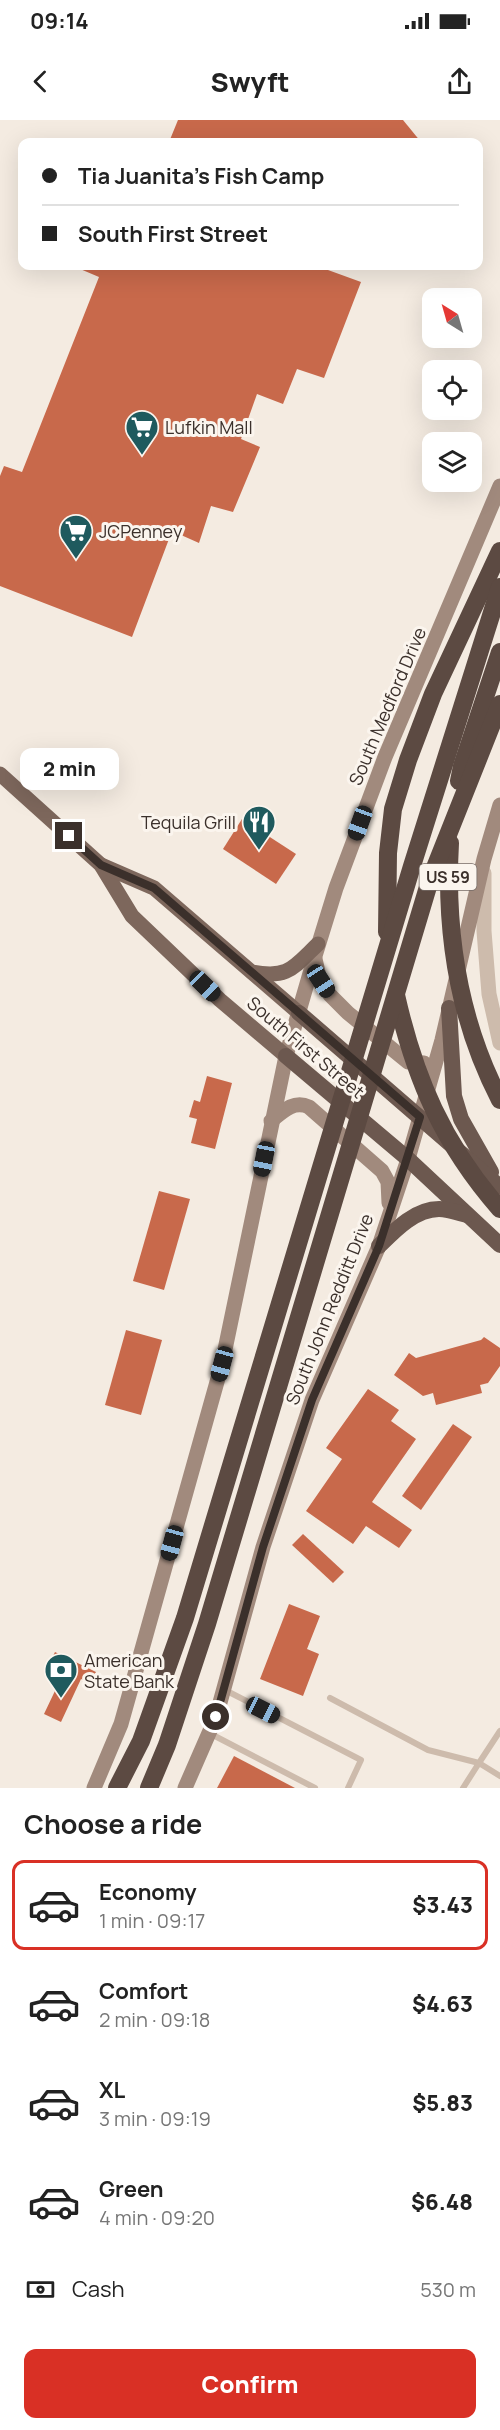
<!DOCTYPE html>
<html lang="en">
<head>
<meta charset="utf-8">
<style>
  :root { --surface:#fff; --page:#f6f6f6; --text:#222; --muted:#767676; --line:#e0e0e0; --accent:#d93025 }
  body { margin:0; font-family:Manrope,sans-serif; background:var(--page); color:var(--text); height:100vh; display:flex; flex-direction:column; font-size:22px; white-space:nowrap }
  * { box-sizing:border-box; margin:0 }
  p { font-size:20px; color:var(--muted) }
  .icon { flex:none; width:33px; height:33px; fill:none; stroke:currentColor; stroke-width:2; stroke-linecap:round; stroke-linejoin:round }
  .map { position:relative; height:1668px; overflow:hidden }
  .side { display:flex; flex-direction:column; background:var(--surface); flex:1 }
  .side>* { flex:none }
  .banner { position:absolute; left:18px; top:18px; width:465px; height:132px; border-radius:12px; box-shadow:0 6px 24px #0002; display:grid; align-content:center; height:132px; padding:0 24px; background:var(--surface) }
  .needle { width:39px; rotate:323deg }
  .tools { position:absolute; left:422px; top:168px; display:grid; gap:12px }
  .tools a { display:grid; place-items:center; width:60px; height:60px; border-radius:12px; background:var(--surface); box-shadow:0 6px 24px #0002; font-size:30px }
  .end { position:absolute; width:27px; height:27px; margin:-14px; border:8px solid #3b302b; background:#fff; box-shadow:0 0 0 3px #fff }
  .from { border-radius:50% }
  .bubble { position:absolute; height:42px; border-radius:12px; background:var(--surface); box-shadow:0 6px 24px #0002; font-size:20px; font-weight:800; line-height:42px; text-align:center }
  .car { position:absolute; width:18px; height:36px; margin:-18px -9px; border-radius:8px; box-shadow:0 0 4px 2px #0007; background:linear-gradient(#222 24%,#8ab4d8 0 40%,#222 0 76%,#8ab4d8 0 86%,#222 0) }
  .banner b { display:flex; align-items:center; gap:21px; height:57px; font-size:22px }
  .banner b+b { border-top:2px solid var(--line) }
  .banner i { width:15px; height:15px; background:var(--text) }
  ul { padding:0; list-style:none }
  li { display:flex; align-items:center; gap:18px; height:90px; margin:0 12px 9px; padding:0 12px; border:3px solid transparent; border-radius:12px }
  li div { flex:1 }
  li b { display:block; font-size:22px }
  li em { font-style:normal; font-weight:800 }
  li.current { border-color:var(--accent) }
  li>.icon { width:54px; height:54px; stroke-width:1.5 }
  h2 { padding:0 24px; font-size:27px; line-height:72px }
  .pay { display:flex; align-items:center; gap:15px; height:66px; padding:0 24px; font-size:22px }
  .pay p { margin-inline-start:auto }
  .button { display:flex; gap:12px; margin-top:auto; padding:12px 24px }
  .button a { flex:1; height:69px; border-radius:12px; background:var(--accent); color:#fff; font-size:24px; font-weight:800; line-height:69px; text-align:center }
  .status { display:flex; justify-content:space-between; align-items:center; height:42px; padding:0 30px; background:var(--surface); direction:ltr }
  .status svg { height:16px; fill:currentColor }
  header { display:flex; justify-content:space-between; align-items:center; height:78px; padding:0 24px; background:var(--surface); font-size:27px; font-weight:800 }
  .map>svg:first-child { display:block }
  .building { fill:#c8694b }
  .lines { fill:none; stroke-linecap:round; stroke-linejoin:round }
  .service { stroke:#cdbbac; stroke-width:6 }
  .tertiary { stroke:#cdbbac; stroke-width:15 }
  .secondary { stroke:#a18a7d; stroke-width:15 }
  .primary { stroke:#7d675c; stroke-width:15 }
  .trunk { stroke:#6c584f; stroke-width:16 }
  .motorway { stroke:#5c4a42; stroke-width:18 }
  .route { stroke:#3b302b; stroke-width:8 }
  .labels { text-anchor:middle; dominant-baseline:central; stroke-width:6; stroke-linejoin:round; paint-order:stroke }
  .shield { fill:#fbf5ee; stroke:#756b66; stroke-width:1.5 }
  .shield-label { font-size:16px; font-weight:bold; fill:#3b302b }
  .poi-label { font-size:18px; fill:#3b302b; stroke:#fbf5ee; text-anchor:start }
  .street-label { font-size:18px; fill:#3b302b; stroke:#fbf5ee }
</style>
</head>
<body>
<div class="status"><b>09:14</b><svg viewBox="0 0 49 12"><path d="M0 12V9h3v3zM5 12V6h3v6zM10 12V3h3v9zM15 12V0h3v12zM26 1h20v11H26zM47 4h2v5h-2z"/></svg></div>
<header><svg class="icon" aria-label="back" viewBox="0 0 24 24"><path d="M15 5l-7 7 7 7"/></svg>Swyft<svg class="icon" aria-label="share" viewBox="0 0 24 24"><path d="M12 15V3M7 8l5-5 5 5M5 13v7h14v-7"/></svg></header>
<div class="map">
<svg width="500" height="1668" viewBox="0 0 500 1668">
  <rect width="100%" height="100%" fill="#f4ebe1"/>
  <g class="building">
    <path d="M178,0H403L421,22H169Z"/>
    <path d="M73,146H317L361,162L324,258L297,249L283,284L257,274L241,319L260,327L233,392L211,386L199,423L172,411L132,517L0,466V356L4,346L22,352L99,157Z"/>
    <path d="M242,699L296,734L276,764L223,729Z"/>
    <path d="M207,956L232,963L215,1029L191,1023L197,999L189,997L194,980L200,982Z"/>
    <path d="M159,1071L190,1079L164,1170L133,1161Z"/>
    <path d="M126,1210L162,1220L141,1295L105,1285Z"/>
    <path d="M484,1217L500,1228V1246L488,1263L480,1265L482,1273L436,1285L433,1273L423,1276L394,1255L409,1233L416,1238L481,1220Z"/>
    <path d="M368,1269L399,1290L391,1301L416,1319L372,1382L412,1410L399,1428L366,1406L353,1424L306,1391L342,1339L326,1328Z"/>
    <path d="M453,1304L472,1317L421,1390L402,1376Z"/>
    <path d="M303,1414L344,1452L333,1463L292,1425Z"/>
    <path d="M289,1484L320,1496L307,1529L319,1534L303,1576L260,1559Z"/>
    <path d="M55,1532L96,1552L91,1564L81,1559L61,1602L44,1594L63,1554L48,1546Z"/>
    <path d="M234,1636L295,1668H217Z"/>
  </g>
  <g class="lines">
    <g class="service">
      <path d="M223,1569L361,1640L348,1668"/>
      <path d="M330,1578L428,1630L479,1643L500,1611"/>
      <path d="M209,1613L315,1668"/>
      <path d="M463,1668L479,1643L500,1656"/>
    </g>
    <path class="tertiary" d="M484,753V811L489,874L500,923"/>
    <g class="secondary">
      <path d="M315,839L320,861L330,875L348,893L408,942L424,943"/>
      <path d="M271,1001C283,991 294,980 309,987L382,1051L388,1062L389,1083"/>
      <path d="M94,1668L121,1604L222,1244L286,936L315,836L336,768L385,637L500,366"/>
      <path d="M185,1668L216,1597L263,1427L312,1280L379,1126L408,1039L442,920L484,739L500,685"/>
    </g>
    <g class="primary">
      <path d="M0,654L101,745L132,796L220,880L286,936"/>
      <path d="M101,745L154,768L299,893"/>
      <path d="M252,852C288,859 293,848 318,824"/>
    </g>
    <g class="trunk">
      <path d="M449,888L454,976L461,999L491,1052"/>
      <path d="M299,893L500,1067"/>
      <path d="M286,936L408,1039L500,1125"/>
      <path d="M379,1126C395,1110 415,1089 439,1089C448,1089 459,1093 467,1095"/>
    </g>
    <g class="motorway">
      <path d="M459,661L462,646L500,532"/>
      <path d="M450,723C445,812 459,901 500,980"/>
      <path d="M387,812L388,733L393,689L408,640L433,574L500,431"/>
      <path d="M396,875C415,959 443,1024 500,1089"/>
      <path d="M117,1668L141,1621L185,1498L412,746L500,467"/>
      <path d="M149,1668L167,1625L207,1504L430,760L500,584"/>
    </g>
  </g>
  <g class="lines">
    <path class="route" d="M69,716L101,745L154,768L420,997L379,1126L312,1280L263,1427L216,1597"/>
  </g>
  <defs>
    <g id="supermarket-pin" transform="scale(1.725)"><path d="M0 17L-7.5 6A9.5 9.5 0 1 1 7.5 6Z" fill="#1f5a5e" stroke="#fbf5ee"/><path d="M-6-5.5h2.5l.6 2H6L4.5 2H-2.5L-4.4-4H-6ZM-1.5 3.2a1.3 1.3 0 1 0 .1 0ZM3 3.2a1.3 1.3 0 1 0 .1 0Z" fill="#fff"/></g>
    <g id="restaurant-pin" transform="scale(1.725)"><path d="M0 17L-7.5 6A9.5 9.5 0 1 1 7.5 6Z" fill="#1f5a5e" stroke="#fbf5ee"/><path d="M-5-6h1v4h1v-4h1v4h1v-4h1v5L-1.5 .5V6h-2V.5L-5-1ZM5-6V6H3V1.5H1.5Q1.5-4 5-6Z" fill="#fff"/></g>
    <g id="bank-pin" transform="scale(1.725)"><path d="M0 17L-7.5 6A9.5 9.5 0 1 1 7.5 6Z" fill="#1f5a5e" stroke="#fbf5ee"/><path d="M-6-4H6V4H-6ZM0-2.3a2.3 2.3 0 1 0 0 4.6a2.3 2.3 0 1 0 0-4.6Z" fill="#fff"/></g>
  </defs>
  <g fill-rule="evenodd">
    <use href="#supermarket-pin" x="142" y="307"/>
    <use href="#supermarket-pin" x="76" y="411"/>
    <use href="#restaurant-pin" x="259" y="702"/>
    <use href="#bank-pin" x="61" y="1550"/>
  </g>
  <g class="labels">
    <rect class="shield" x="419.5" y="744" width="57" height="26" rx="4.5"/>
    <g class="shield-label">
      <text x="448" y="757">US 59</text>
    </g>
    <g class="poi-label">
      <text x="165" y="307">Lufkin Mall</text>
      <text x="99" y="411">JCPenney</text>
      <text x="236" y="702" text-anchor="end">Tequila Grill</text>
      <text x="84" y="1540">American<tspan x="84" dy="21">State Bank</tspan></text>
    </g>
    <g class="street-label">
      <text transform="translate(387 586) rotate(-67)">South Medford Drive</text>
      <text transform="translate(306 927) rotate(40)">South First Street</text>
      <text transform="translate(329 1189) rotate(-68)">South John Redditt Drive</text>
    </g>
  </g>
</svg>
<div class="tools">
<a><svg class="needle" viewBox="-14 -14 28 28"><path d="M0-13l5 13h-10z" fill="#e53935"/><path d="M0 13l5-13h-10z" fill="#767676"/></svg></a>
<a><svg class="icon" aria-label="locate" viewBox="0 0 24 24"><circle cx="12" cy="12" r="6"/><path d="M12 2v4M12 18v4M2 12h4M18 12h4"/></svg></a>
<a><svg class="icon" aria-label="layers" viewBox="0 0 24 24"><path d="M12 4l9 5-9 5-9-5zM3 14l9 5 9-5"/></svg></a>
</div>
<i class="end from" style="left:216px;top:1597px"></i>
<i class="end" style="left:69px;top:716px"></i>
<div class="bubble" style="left:20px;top:628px;width:99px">2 min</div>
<i class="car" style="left:360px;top:703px;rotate:200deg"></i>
<i class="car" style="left:321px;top:861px;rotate:147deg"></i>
<i class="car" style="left:205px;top:866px;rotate:134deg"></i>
<i class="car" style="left:264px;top:1039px;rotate:191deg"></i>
<i class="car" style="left:222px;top:1244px;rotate:195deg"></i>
<i class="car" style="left:172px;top:1423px;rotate:195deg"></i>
<i class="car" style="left:263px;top:1590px;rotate:117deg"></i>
<div class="banner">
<b><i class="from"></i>Tia Juanita's Fish Camp</b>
<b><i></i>South First Street</b>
</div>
</div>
<section class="side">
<h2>Choose a ride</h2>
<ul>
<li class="current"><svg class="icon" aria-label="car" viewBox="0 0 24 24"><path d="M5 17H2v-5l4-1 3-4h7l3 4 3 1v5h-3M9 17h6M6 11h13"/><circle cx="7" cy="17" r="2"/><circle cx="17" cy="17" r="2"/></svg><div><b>Economy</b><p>1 min · 09:17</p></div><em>$3.43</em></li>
<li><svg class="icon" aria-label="car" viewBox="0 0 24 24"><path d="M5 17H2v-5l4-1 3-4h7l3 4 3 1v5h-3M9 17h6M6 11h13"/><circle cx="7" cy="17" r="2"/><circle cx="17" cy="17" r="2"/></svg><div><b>Comfort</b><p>2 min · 09:18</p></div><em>$4.63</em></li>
<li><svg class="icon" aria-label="car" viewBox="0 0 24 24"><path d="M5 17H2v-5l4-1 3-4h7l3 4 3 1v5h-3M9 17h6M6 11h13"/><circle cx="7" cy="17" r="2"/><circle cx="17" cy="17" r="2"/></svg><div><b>XL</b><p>3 min · 09:19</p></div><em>$5.83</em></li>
<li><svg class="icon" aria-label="car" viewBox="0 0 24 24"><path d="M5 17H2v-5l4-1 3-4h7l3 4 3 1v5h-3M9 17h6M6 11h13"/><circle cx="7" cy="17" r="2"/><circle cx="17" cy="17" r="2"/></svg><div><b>Green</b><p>4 min · 09:20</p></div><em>$6.48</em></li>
</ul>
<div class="pay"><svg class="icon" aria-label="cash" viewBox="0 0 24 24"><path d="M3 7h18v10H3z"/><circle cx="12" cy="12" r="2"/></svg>Cash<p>530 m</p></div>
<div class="button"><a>Confirm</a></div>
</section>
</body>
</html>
